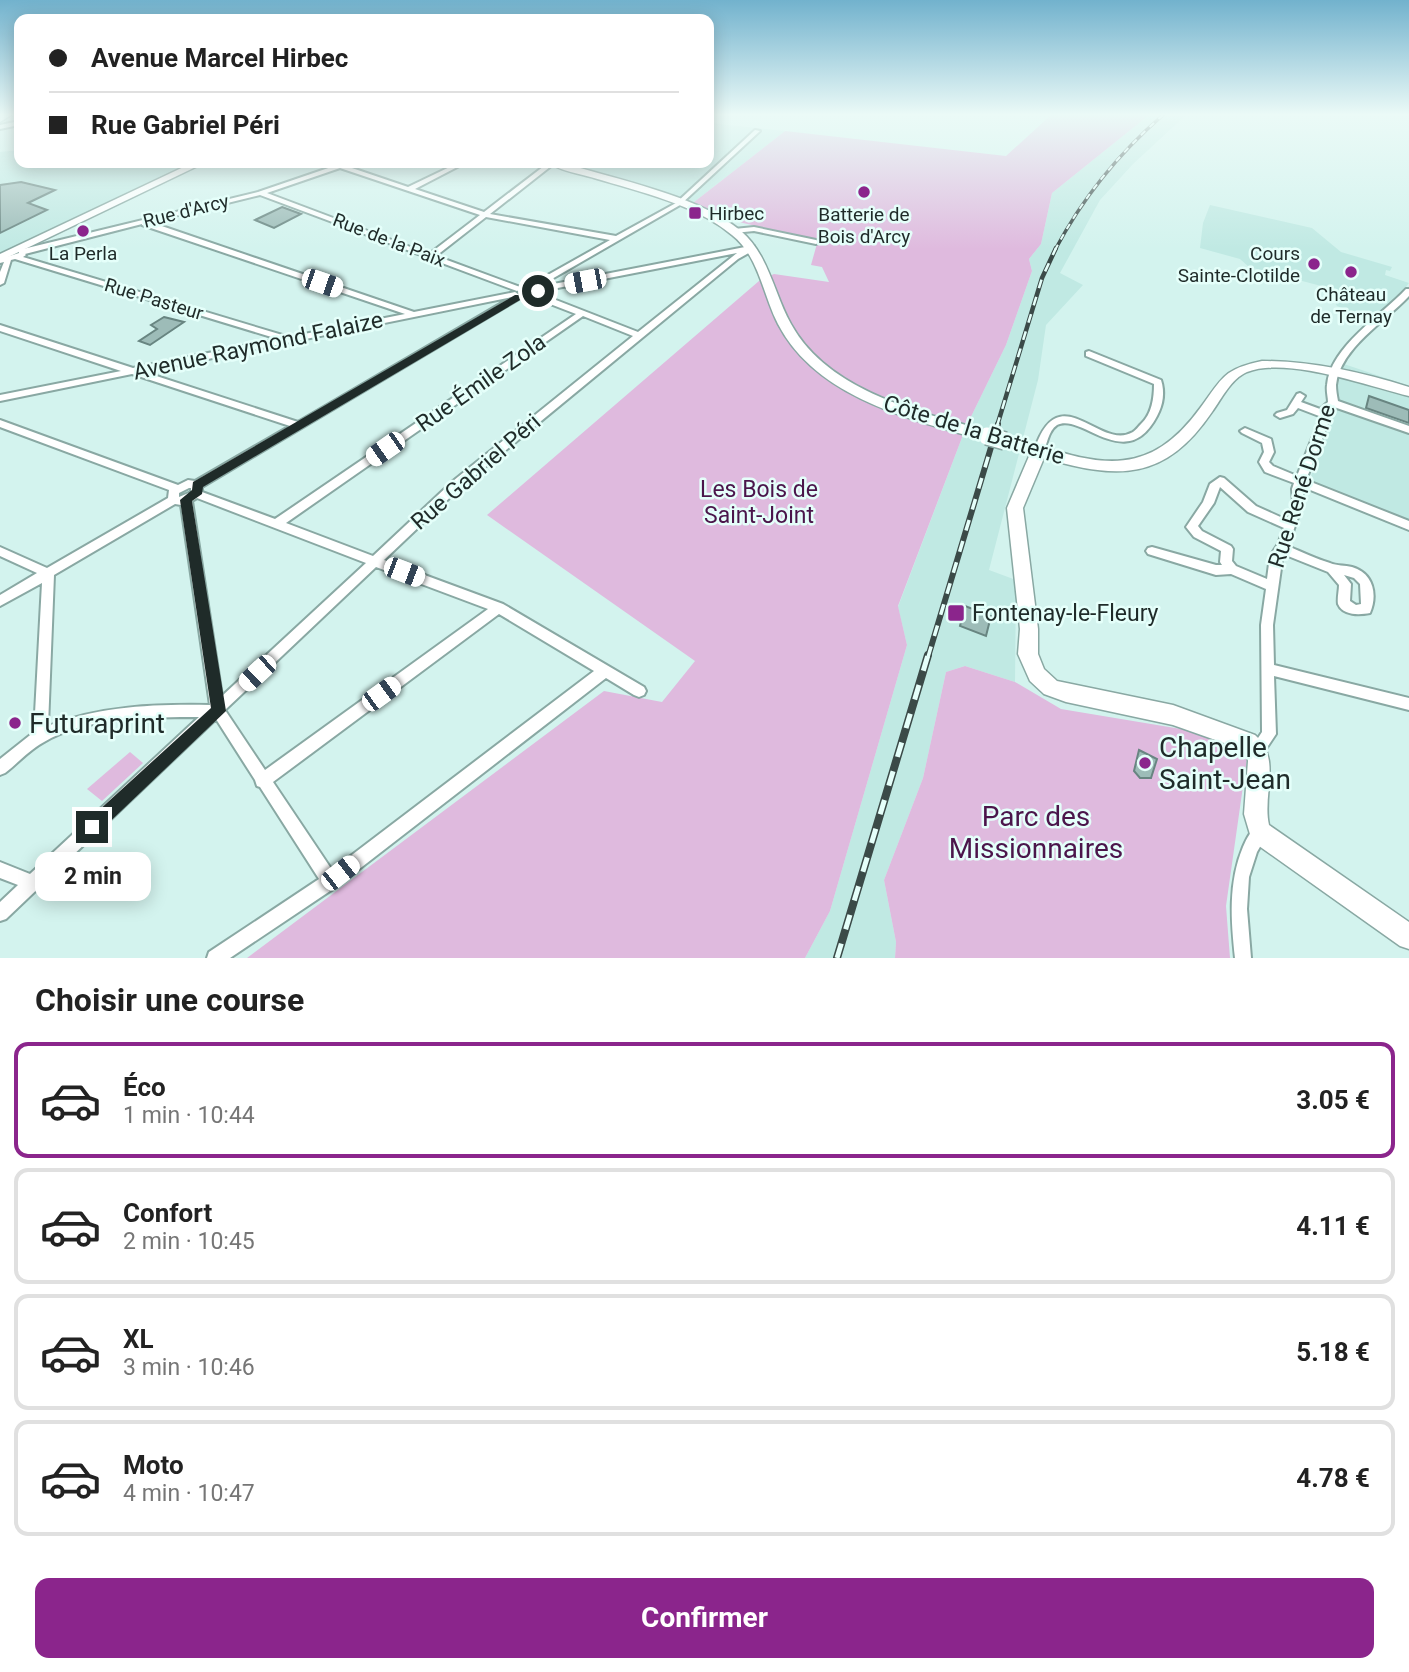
<!DOCTYPE html>
<html lang="fr">
<head>
<meta charset="utf-8">
<style>
  :root { --surface:#fff; --page:#f6f6f6; --text:#222; --muted:#767676; --line:#e0e0e0; --accent:#8b258c }
  body { margin:0; font-family:Roboto,sans-serif; background:var(--page); color:var(--text); height:100vh; display:flex; flex-direction:column; font-size:26px; white-space:nowrap }
  * { box-sizing:border-box; margin:0 }
  p { font-size:23px; color:var(--muted) }
  .icon { flex:none; width:38px; height:38px; fill:none; stroke:currentColor; stroke-width:2; stroke-linecap:round; stroke-linejoin:round }
  .map { position:relative; height:958px; overflow:hidden }
  .side { display:flex; flex-direction:column; background:var(--surface); flex:1 }
  .side>* { flex:none }
  .hud { position:absolute; left:14px; top:14px; width:700px; height:154px; border-radius:14px; box-shadow:0 4px 18px #0003; display:grid; align-content:center; height:154px; padding:0 35px; background:var(--surface) }
  .end { position:absolute; width:32px; height:32px; margin:-16px; border:9px solid #1f2b29; background:#fff; box-shadow:0 0 0 4px #fff }
  .from { border-radius:50% }
  .bubble { position:absolute; height:49px; border-radius:14px; background:var(--surface); box-shadow:0 4px 18px #0003; font-size:23px; font-weight:700; line-height:49px; text-align:center }
  .car { position:absolute; width:21px; height:42px; margin:-21px -10px; border-radius:9px; box-shadow:0 0 5px 2px #0007; background:linear-gradient(#fff 24%,#345 0 40%,#fff 0 76%,#345 0 86%,#fff 0) }
  .hud b { display:flex; align-items:center; gap:24px; height:66px; font-size:26px }
  .hud b+b { border-top:2px solid var(--line) }
  .hud i { width:18px; height:18px; background:var(--text) }
  ul { padding:0; list-style:none }
  li { display:flex; align-items:center; gap:21px; height:116px; margin:0 14px 10px; padding:0 21px; border:4px solid var(--line); border-radius:14px }
  li div { flex:1 }
  li b { display:block; font-size:26px }
  li em { font-style:normal; font-weight:700 }
  li.active { border-color:var(--accent) }
  li>.icon { width:63px; height:63px; stroke-width:1.5 }
  h2 { padding:0 35px; font-size:32px; line-height:84px }
  .primary-button { display:flex; gap:14px; margin-top:auto; padding:14px 35px }
  .primary-button a { flex:1; height:80px; border-radius:14px; background:var(--accent); color:#fff; font-size:28px; font-weight:700; line-height:80px; text-align:center }
  .map>svg:first-child { display:block }
  .built { fill:#c0e9e3 }
  .green { fill:#dfbade }
  .building { fill:#9dbcb8; stroke:#688581; stroke-width:2 }
  .lines { fill:none; stroke-linecap:round; stroke-linejoin:round }
  .street-casing { stroke:#89a8a3; stroke-width:4 }
  .secondary-casing { stroke:#89a8a3; stroke-width:3 }
  .street { fill:#fff; fill-rule:evenodd }
  .secondary { fill:#fff; fill-rule:evenodd }
  .rail-far3-casing { stroke:#3b4a48; stroke-width:3.5 }
  .rail-far2-casing { stroke:#3b4a48; stroke-width:4.5 }
  .rail-far1-casing { stroke:#3b4a48; stroke-width:6 }
  .rail-casing { stroke:#3b4a48; stroke-width:8 }
  .rail-far3 { stroke:#e5fffa; stroke-width:2; stroke-dasharray:6; stroke-linecap:butt }
  .rail-far2 { stroke:#e5fffa; stroke-width:2.5; stroke-dasharray:9; stroke-linecap:butt }
  .rail-far1 { stroke:#e5fffa; stroke-width:3.5; stroke-dasharray:11; stroke-linecap:butt }
  .rail { stroke:#e5fffa; stroke-width:5; stroke-dasharray:15; stroke-linecap:butt }
  .secondary-bridge-casing { stroke:#89a8a3; stroke-width:20; stroke-linecap:butt }
  .secondary-bridge { stroke:#fff; stroke-width:17 }
  .route { fill:#1f2b29 }
  .poi-dot { fill:#8b258c; stroke:#e5fffa; stroke-width:2.5 }
  .labels { text-anchor:middle; dominant-baseline:central; stroke-width:5; stroke-linejoin:round; paint-order:stroke }
  .far-street-label { font-size:19px; fill:#1f2b29; stroke:#e5fffa }
  .far-poi-label { font-size:19px; fill:#1f2b29; stroke:#e5fffa }
  .street-label { font-size:23px; fill:#1f2b29; stroke:#e5fffa }
  .park-label { font-size:23px; fill:#4b154b; stroke:#e5fffa }
  .poi-label { font-size:23px; fill:#1f2b29; stroke:#e5fffa; text-anchor:start }
  .near-poi-label { font-size:28px; fill:#1f2b29; stroke:#e5fffa; text-anchor:start }
  .near-park-label { font-size:28px; fill:#4b154b; stroke:#e5fffa }
</style>
</head>
<body>
<div class="map">
<svg width="1409" height="958" viewBox="0 0 1409 958">
  <rect width="100%" height="100%" fill="#d3f3ee"/>
  <g class="built">
    <path d="M1149,115H1186L1133,164L1100,200L1060,273L1083,285L1046,325L1038,380L989,570L1016,580L1015,682L965,666L946,672L923,778L884,880L896,942L895,958H805L830,911L907,645L898,607L966,427L1006,345L1032,271L1029,259L1041,244L1052,193Z"/>
    <path d="M709,123L785,131L689,206L571,165L709,163Z"/>
    <path d="M19,150V163H192L0,254V152Z"/>
    <path d="M1210,205L1312,228L1341,252L1392,267L1390,271L1386,270L1385,275L1409,283L1393,303L1370,320L1337,306L1325,287L1249,267L1240,259L1200,248L1203,223Z"/>
    <path d="M1344,364L1409,386V524L1316,487L1310,480Z"/>
  </g>
  <g class="green">
    <path d="M1051,115H1149L1052,193L1041,244L1029,259L1032,271L1006,345L966,427L898,606L907,645L830,911L805,958H247L604,691L662,702L695,661L487,515L759,281L774,274L829,282L822,267L811,265L818,240L743,223L689,206L785,131L1006,156Z"/>
    <path d="M965,666L1015,682L1061,709L1193,731L1236,747L1247,758L1226,906L1230,958H895L896,942L884,880L923,778L946,672Z"/>
    <path d="M130,752L143,763L102,801L87,789Z"/>
  </g>
  <g class="building">
    <path d="M21,182L55,190L28,203L47,210L0,233V185Z"/>
    <path d="M282,207L301,214L274,228L255,220Z"/>
    <path d="M164,317L184,322L150,345L139,341L157,329L151,325Z"/>
    <path d="M1369,396L1409,410V423L1366,408Z"/>
    <path d="M965,606L991,616L986,636L960,626Z"/>
    <path d="M1139,750L1157,759L1151,778H1140L1134,771Z"/>
  </g>
  <g class="lines">
    <g class="street-casing">
      <g id="street">
        <path d="M19,121V125L0,129V125Z"/>
        <path d="M755,130L760,131L680,205L538,287L745,247L754,246V250L738,259L461,487L384,560L503,604L644,687L646,691L644,695L639,697L634,695L606,678L336,887L230,958H207L209,952L319,879L260,787L257,786L255,780L216,719L6,919L0,921V902L18,885L0,878V862L30,874L199,717C151,717 86,717 44,742C29,750 18,763 5,773L0,775V759L34,732L42,583L0,606V595L37,573L0,556V547L47,568L168,498L169,490L0,427V420L178,485L188,480L195,481L290,426L132,374L0,401V395L121,371L0,331V325L133,368L278,339L15,259L11,260L4,283L0,285V272L4,262L0,263V259L19,253V250L258,192L343,163H351L346,166L408,187L458,163H465L415,189L484,212L548,163H555L490,214L616,236L676,203ZM340,168L480,215L429,254L267,193ZM260,195L517,291L521,289L520,287L436,256L486,217L610,240L530,285V289L537,292L737,253L638,332L538,293H532V297L576,314L275,519L202,492V487L522,297L515,292L414,312L150,222ZM142,224V225L405,314L289,337L23,257L26,255L25,254ZM512,297L298,422L144,372ZM583,316L633,336L453,481L373,556L286,523ZM189,488H191V492L179,497V493ZM197,498L366,563L222,696L192,501ZM175,504L181,505L210,705C155,704 100,706 48,726L54,575ZM376,567L488,609L265,770L225,710ZM499,614L594,671L332,870L273,782Z"/>
        <path d="M754,227L816,240L820,242L816,244L754,231L734,233L730,231L734,229Z"/>
        <path d="M1406,289H1409V296C1386,321 1340,348 1336,385C1336,390 1337,396 1338,401L1409,426V433L1334,407L1329,411V421L1306,480L1409,521V530L1303,487V503L1288,546C1302,552 1316,559 1330,563C1337,566 1345,565 1352,567C1373,573 1378,594 1370,613C1360,615 1343,616 1338,604C1337,599 1339,590 1339,585L1328,572L1283,554L1273,625L1274,665L1409,698V710L1274,676L1276,734L1262,755L1257,757L1252,755L1250,750L1262,732L1261,625L1266,589L1231,574L1216,575L1148,554L1146,551L1148,548L1152,547L1216,565H1222L1220,562L1221,551L1194,537L1186,527L1203,502L1210,484L1220,477L1224,478L1256,506L1287,520L1293,503L1292,489L1294,483L1265,472L1259,462L1264,452L1262,443L1242,433L1240,431L1245,428L1271,439L1274,452L1269,462L1273,466L1297,476L1319,421V416L1298,408L1293,414L1280,418L1275,415L1277,413L1287,410L1297,394L1300,393L1305,396L1301,402L1320,409L1328,402C1328,397 1326,391 1327,385C1330,347 1382,315 1406,289ZM1220,487L1248,512L1284,528L1278,544L1270,556L1267,579L1236,566L1232,561L1233,549L1231,546L1202,531L1198,526L1214,503ZM1344,575L1354,578L1360,584L1361,604L1356,605L1350,601L1351,584Z"/>
        <path d="M1089,351L1161,380C1165,392 1163,405 1157,416C1126,475 1082,412 1057,425C1048,431 1047,445 1043,453H1035L1034,451C1059,374 1099,452 1133,432C1136,430 1138,427 1141,424C1152,414 1154,398 1154,384L1086,356V352Z"/>
        <path d="M1260,825L1265,828L1268,833L1257,852L1249,877L1247,909L1251,958H1235C1231,920 1228,883 1243,847C1247,838 1251,829 1260,825Z"/>
      </g>
    </g>
    <g class="secondary-casing">
      <g id="secondary">
        <path d="M0,115H11L0,122Z"/>
        <path d="M192,163H204L0,261V254Z"/>
        <path d="M549,163H563C615,179 700,196 741,231C769,255 774,294 791,324C829,393 923,413 992,432L994,436L992,440L987,441C913,420 817,399 778,324C763,295 759,256 732,235C695,204 640,192 594,178C580,174 561,171 549,163Z"/>
        <path d="M1262,361C1312,361 1361,372 1409,387V396C1368,386 1287,356 1247,372C1231,379 1222,398 1212,412C1165,481 1119,480 1044,458L1023,508L1038,629V654L1044,669L1057,681L1173,705L1255,735C1282,758 1262,795 1269,825L1409,922V949L1400,946L1252,841L1244,814L1248,761L1247,755L1241,749L1173,725L1066,702L1044,694L1030,681L1018,654L1020,629L1007,508L1030,454L1000,445L998,441L1000,437L1005,436C1087,459 1142,489 1201,407C1223,377 1224,369 1262,361Z"/>
      </g>
    </g>
    <use href="#street" class="street"/>
    <use href="#secondary" class="secondary"/>
    <g class="rail-far3-casing">
      <path id="rail-far3" d="M1055,250C1083,197 1118,154 1163,115"/>
    </g>
    <g class="rail-far2-casing">
      <path id="rail-far2" d="M997,426L1042,278L1056,248"/>
    </g>
    <g class="rail-far1-casing">
      <path id="rail-far1" d="M928,657L998,424"/>
    </g>
    <g class="rail-casing">
      <path id="rail" d="M837,958L928,655"/>
    </g>
    <use href="#rail-far3" class="rail-far3"/>
    <use href="#rail-far2" class="rail-far2"/>
    <use href="#rail-far1" class="rail-far1"/>
    <use href="#rail" class="rail"/>
    <g class="secondary-bridge-casing">
      <path id="secondary-bridge" d="M987,436L1005,441"/>
    </g>
    <use href="#secondary-bridge" class="secondary-bridge"/>
  </g>
  <linearGradient id="sky" x2="0" y2="1"><stop stop-color="#72b2cd"/><stop offset="0.46" stop-color="#ebfaf7"/><stop offset="1" stop-color="#ebfaf7" stop-opacity="0"/></linearGradient>
  <rect width="1409" height="249" fill="url(#sky)"/>
  <path class="route" d="M538,289L542,291L533,299L520,300L203,487L202,494L192,501L226,711L98,833H86V822L211,708L180,500L192,490L193,482L515,295H528Z"/>
  <g class="poi-dot">
    <circle cx="864" cy="192" r="7"/>
    <rect x="688" y="206" width="14" height="14" rx="3.5"/>
    <circle cx="83" cy="231" r="7"/>
    <circle cx="1314" cy="264" r="7"/>
    <circle cx="1351" cy="272" r="7"/>
    <rect x="947" y="604" width="18" height="18" rx="3.5"/>
    <circle cx="15" cy="723" r="7"/>
    <circle cx="1145" cy="763" r="7"/>
  </g>
  <g class="labels">
    <g class="far-street-label">
      <text transform="translate(186 211) rotate(-14)">Rue d'Arcy</text>
      <text transform="translate(389 240) rotate(21)">Rue de la Paix</text>
      <text transform="translate(154 299) rotate(17)">Rue Pasteur</text>
    </g>
    <g class="far-poi-label">
      <text x="709" y="213" text-anchor="start">Hirbec</text>
      <text x="864" y="214">Batterie de<tspan x="864" dy="22">Bois d'Arcy</tspan></text>
      <text x="83" y="253">La Perla</text>
      <text x="1300" y="253" text-anchor="end">Cours<tspan x="1300" dy="22">Sainte-Clotilde</tspan></text>
      <text x="1351" y="294">Château<tspan x="1351" dy="22">de Ternay</tspan></text>
    </g>
    <g class="street-label">
      <text transform="translate(258 346) rotate(-12)">Avenue Raymond Falaize</text>
      <text transform="translate(481 383) rotate(-35)">Rue Émile Zola</text>
      <text transform="translate(974 430) rotate(17)">Côte de la Batterie</text>
      <text transform="translate(476 472) rotate(-41)">Rue Gabriel Péri</text>
      <text transform="translate(1302 486) rotate(-72)">Rue René Dorme</text>
    </g>
    <g class="park-label">
      <text x="759" y="489">Les Bois de<tspan x="759" dy="26">Saint-Joint</tspan></text>
    </g>
    <g class="poi-label">
      <text x="972" y="613">Fontenay-le-Fleury</text>
    </g>
    <g class="near-poi-label">
      <text x="29" y="723">Futuraprint</text>
      <text x="1159" y="747">Chapelle<tspan x="1159" dy="32">Saint-Jean</tspan></text>
    </g>
    <g class="near-park-label">
      <text x="1036" y="816">Parc des<tspan x="1036" dy="32">Missionnaires</tspan></text>
    </g>
  </g>
</svg>
<i class="end from" style="left:538px;top:291px"></i>
<i class="end" style="left:92px;top:827px"></i>
<div class="bubble" style="left:35px;top:852px;width:116px">2 min</div>
<i class="car" style="left:585px;top:281px;rotate:259deg"></i>
<i class="car" style="left:322px;top:283px;rotate:109deg"></i>
<i class="car" style="left:385px;top:449px;rotate:235deg"></i>
<i class="car" style="left:404px;top:572px;rotate:111deg"></i>
<i class="car" style="left:257px;top:673px;rotate:227deg"></i>
<i class="car" style="left:381px;top:694px;rotate:54deg"></i>
<i class="car" style="left:340px;top:873px;rotate:52deg"></i>
<div class="hud">
<b><i class="from"></i>Avenue Marcel Hirbec</b>
<b><i></i>Rue Gabriel Péri</b>
</div>
</div>
<section class="side">
<h2>Choisir une course</h2>
<ul>
<li class="active"><svg class="icon" aria-label="car" viewBox="0 0 24 24"><path d="M5 17H2v-5l4-1 3-4h7l3 4 3 1v5h-3M9 17h6M6 11h13"/><circle cx="7" cy="17" r="2"/><circle cx="17" cy="17" r="2"/></svg><div><b>Éco</b><p>1 min · 10:44</p></div><em>3.05 €</em></li>
<li><svg class="icon" aria-label="car" viewBox="0 0 24 24"><path d="M5 17H2v-5l4-1 3-4h7l3 4 3 1v5h-3M9 17h6M6 11h13"/><circle cx="7" cy="17" r="2"/><circle cx="17" cy="17" r="2"/></svg><div><b>Confort</b><p>2 min · 10:45</p></div><em>4.11 €</em></li>
<li><svg class="icon" aria-label="car" viewBox="0 0 24 24"><path d="M5 17H2v-5l4-1 3-4h7l3 4 3 1v5h-3M9 17h6M6 11h13"/><circle cx="7" cy="17" r="2"/><circle cx="17" cy="17" r="2"/></svg><div><b>XL</b><p>3 min · 10:46</p></div><em>5.18 €</em></li>
<li><svg class="icon" aria-label="car" viewBox="0 0 24 24"><path d="M5 17H2v-5l4-1 3-4h7l3 4 3 1v5h-3M9 17h6M6 11h13"/><circle cx="7" cy="17" r="2"/><circle cx="17" cy="17" r="2"/></svg><div><b>Moto</b><p>4 min · 10:47</p></div><em>4.78 €</em></li>
</ul>
<div class="primary-button"><a>Confirmer</a></div>
</section>
</body>
</html>
